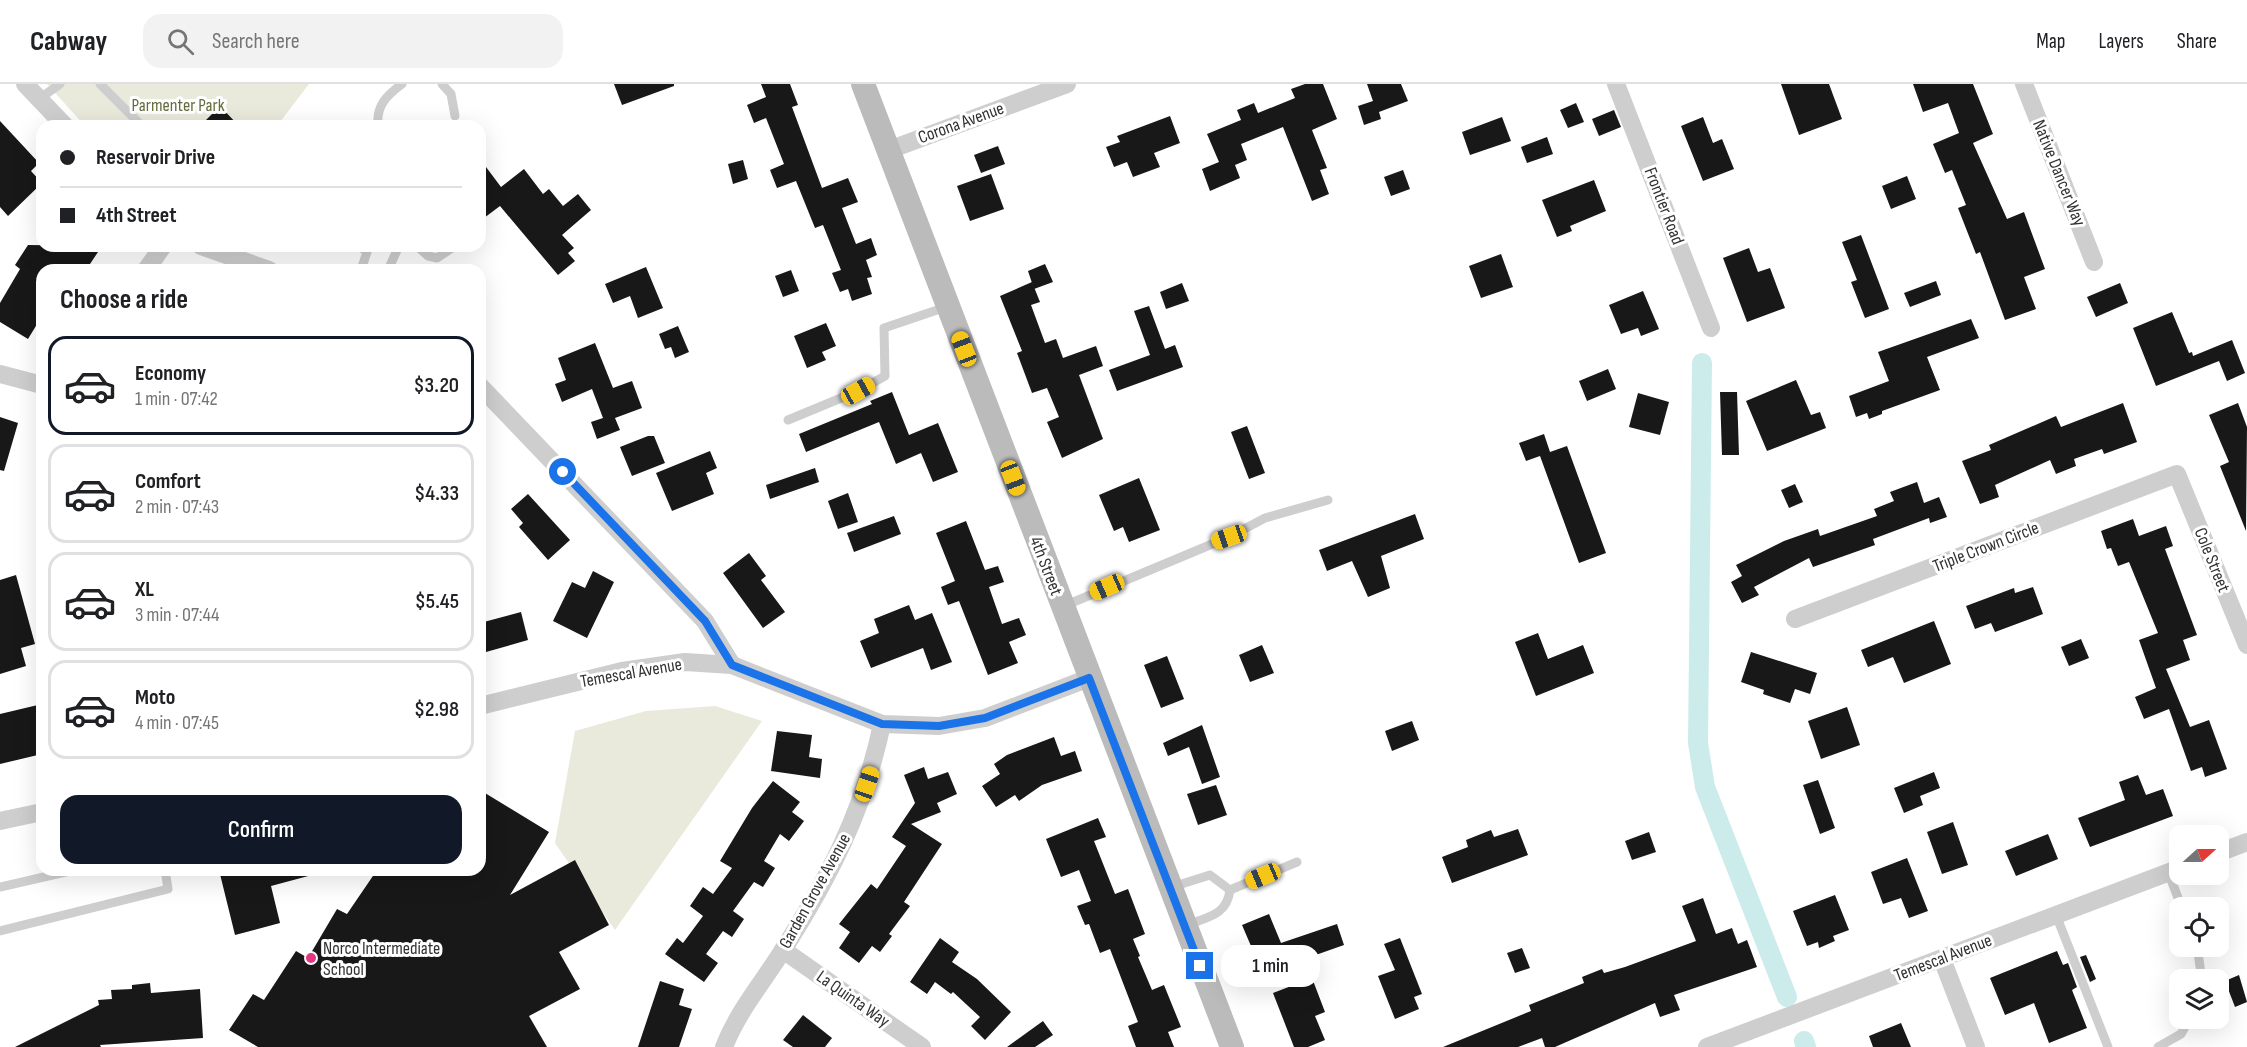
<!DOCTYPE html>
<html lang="en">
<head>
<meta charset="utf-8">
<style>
  :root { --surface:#fff; --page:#f2f2f2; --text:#202124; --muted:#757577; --line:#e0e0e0; --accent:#111827 }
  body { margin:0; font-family:"Sofia Sans Condensed",sans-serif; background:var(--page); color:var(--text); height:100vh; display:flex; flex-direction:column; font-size:22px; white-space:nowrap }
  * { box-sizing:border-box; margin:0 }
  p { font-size:20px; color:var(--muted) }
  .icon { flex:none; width:33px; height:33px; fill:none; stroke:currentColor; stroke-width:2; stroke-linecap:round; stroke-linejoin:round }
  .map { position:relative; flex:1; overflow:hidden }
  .sheet { position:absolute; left:36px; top:180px; width:450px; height:612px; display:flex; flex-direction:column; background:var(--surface); border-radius:18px; box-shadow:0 6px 24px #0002 }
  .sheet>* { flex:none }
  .guide { position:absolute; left:36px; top:36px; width:450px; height:132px; border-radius:18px; box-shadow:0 6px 24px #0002; display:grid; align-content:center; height:132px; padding:0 24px; background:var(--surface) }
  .needle { width:39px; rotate:69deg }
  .buttons { position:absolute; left:2169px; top:741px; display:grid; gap:12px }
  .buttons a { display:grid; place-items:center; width:60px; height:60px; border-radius:12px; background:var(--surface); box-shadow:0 6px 24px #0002; font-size:30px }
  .end { position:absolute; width:27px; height:27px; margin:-14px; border:8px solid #1a73e8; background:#fff; box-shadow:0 0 0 3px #fff }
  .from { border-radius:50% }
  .bubble { position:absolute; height:42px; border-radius:18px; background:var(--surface); box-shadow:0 6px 24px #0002; font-size:20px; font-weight:600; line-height:42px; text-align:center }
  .car { position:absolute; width:18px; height:36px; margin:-18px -9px; border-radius:8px; box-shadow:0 0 4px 2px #0007; background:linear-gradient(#f5c518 24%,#345 0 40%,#f5c518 0 76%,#345 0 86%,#f5c518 0) }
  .guide b { display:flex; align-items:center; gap:21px; height:57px; font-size:22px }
  .guide b+b { border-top:2px solid var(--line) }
  .guide i { width:15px; height:15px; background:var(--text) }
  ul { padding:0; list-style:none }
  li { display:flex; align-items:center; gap:18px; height:99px; margin:0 12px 9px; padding:0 12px; border:3px solid var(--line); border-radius:18px }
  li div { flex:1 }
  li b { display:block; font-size:22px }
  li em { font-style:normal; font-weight:600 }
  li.active { border-color:var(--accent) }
  li>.icon { width:54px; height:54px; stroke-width:1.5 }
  h2 { padding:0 24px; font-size:27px; line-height:72px }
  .action { display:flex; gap:12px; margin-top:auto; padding:12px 24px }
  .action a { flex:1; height:69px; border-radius:18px; background:var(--accent); color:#fff; font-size:24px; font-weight:600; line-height:69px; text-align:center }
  header { display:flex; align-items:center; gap:36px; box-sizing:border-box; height:84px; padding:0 30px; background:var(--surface); border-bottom:2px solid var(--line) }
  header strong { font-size:28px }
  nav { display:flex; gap:33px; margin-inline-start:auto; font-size:21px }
  .search { width:420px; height:54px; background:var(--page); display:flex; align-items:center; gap:15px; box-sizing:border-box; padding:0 21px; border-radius:18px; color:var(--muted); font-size:22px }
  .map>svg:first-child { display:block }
  .green { fill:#e9eadc }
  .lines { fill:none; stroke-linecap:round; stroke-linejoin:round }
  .canal { stroke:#ccecec; stroke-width:20 }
  .building { fill:#181818 }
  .lane { stroke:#cecece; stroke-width:9 }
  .street { stroke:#cecece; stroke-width:18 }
  .secondary { stroke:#bbb; stroke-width:24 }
  .route { stroke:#1a73e8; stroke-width:8 }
  .poi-dot { fill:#e33784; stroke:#fff; stroke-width:2 }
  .labels { text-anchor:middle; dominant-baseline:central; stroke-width:6; stroke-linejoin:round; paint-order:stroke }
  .park-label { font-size:18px; fill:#656c3e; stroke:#fff }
  .street-label { font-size:18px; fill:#313131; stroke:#fff }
  .poi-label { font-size:18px; fill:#313131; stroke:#fff; text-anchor:start }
</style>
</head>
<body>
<header>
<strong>Cabway</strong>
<div class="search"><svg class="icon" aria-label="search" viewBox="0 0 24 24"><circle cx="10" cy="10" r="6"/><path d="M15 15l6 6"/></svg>Search here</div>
<nav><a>Map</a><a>Layers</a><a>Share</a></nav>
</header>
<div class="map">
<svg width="2247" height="963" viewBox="0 0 2247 963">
  <rect width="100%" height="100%" fill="#fff"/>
  <g class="green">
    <path d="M47,0H309L277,42H85Z"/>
    <path d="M715,622L762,637L615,846L555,759L575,647L646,627Z"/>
  </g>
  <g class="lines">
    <g class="canal">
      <path d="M1702,279L1698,659L1705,703L1787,913"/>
      <path d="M1804,957L1806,963"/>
    </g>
  </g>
  <g class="building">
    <path d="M614,0H674V2L622,21Z"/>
    <path d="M761,0H790L798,21L792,23L822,104L848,94L858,118L842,124L856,160L871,154L877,171L866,176L872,193L867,194L872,210L852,217L848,205L840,208L832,189L841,186L823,141L815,144L796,97L777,104L770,86L784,80L766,34L754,39L747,21L766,13Z"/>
    <path d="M1305,0H1323L1337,35L1312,46L1327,84L1320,86L1329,110L1312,117L1283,43L1241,60L1247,76L1235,81L1240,94L1210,107L1202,85L1219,78L1207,50L1241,36L1237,26L1254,19L1258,29L1295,14L1291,5Z"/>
    <path d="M1367,0H1401L1408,17L1379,28L1381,35L1364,41L1358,22L1373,17Z"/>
    <path d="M1781,0H1829L1842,35L1799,51Z"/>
    <path d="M1913,0H1973L1993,50L1973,59L2007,135L2024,128L2045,185L2024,193L2036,225L2005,236L1980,168L1976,170L1958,124L1966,121L1952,86L1945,89L1933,60L1959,49L1948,19L1923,28Z"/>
    <path d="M1576,19L1584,38L1568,44L1560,26Z"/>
    <path d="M220,22L239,42H200Z"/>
    <path d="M1614,26L1621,43L1599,52L1592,35Z"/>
    <path d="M1170,32L1180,59L1154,69L1160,83L1133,93L1127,78L1114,83L1106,63L1120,58L1117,52Z"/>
    <path d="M1502,33L1511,57L1470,71L1462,48Z"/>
    <path d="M1703,33L1713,59L1722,55L1734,85L1703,97L1681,42Z"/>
    <path d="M0,37L39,79L31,87L42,99L8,132L0,123Z"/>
    <path d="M1547,53L1553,70L1527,79L1521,63Z"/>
    <path d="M998,62L1005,80L981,89L974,71Z"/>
    <path d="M480,75L501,103L524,85L543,110L549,105L563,122L578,110L591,126L562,151L574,164L568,169L575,177L558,191L500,122L480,137Z"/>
    <path d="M743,76L748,95L733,100L728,80Z"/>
    <path d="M1403,86L1410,105L1391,112L1384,93Z"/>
    <path d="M991,90L1004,125L970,137L957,102Z"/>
    <path d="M1907,92L1916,115L1891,125L1882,102Z"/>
    <path d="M1594,96L1606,127L1570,142L1572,147L1557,153L1542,116Z"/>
    <path d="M1861,151L1889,225L1865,234L1851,198L1857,196L1842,158Z"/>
    <path d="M28,161L102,162L86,186H42V232L28,255L0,238V219L20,185L15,181Z"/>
    <path d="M1749,164L1758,188L1770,184L1785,224L1747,238L1723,174Z"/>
    <path d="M1501,170L1513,203L1481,214L1469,182Z"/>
    <path d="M1045,180L1053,198L1034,205L1028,187Z"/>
    <path d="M646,183L663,224L638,234L630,212L613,219L605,200Z"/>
    <path d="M791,186L799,207L783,213L775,192Z"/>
    <path d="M1936,197L1941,211L1910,223L1904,209Z"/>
    <path d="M1032,198L1040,218L1031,221L1045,259L1056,255L1063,274L1096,262L1103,282L1079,291L1103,355L1062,374L1047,338L1059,333L1047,304L1032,309L1017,269L1022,267L1000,212Z"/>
    <path d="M1182,199L1189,217L1166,225L1160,208Z"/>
    <path d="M2120,199L2128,219L2096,233L2087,213Z"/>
    <path d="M1643,207L1659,245L1641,252L1638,244L1621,250L1609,221Z"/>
    <path d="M1149,222L1165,265L1175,261L1183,283L1117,307L1109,286L1150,271L1134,227Z"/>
    <path d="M2172,228L2189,269L2192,268L2193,272L2232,256L2245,289L2227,297L2219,277L2156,302L2133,244Z"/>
    <path d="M1971,235L1979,254L1927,273L1940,306L1882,327V330L1869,335L1867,329L1856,333L1849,312L1889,297L1878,268Z"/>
    <path d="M826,239L836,262L822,268L826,276L807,284L794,252Z"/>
    <path d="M678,242L689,268L675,274L671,263L665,265L659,250Z"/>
    <path d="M595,259L613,304L632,297L642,324L615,334L620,346L597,355L591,338L603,334L592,305L562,318L555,300L566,296L558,274Z"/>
    <path d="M1608,285L1616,305L1587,317L1579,297Z"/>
    <path d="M1796,296L1811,331L1820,328L1826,344L1767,367L1746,317Z"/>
    <path d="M892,308L909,351L938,339L958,388L933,398L921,369L896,380L879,338L806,368L799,350L872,320L870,317Z"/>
    <path d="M1720,308H1737L1739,371H1722Z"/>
    <path d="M1638,309L1669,318L1660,351L1629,343Z"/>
    <path d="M2123,319L2137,358L2104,370L2102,365L2074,375L2076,382L2056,390L2050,376L1995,401L1999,413L1980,420L1962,377L1991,366L1989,361L2056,332L2061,343Z"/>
    <path d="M2238,319L2247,343L2246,447L2220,382L2229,378L2209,331Z"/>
    <path d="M0,333L18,339L4,387L0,386Z"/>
    <path d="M1247,342L1265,389L1249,395L1231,348Z"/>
    <path d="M1544,350L1550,368L1567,362L1606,469L1579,479L1540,372L1526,377L1519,359Z"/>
    <path d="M648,352H654L665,379L632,392L620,363Z"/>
    <path d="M710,367L717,384L706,389L714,410L672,427L656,389Z"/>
    <path d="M815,384L819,398L770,415L766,401Z"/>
    <path d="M1139,394L1160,446L1129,458L1123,443L1114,447L1099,411Z"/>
    <path d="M1917,398L1924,419L1939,413L1947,433L1930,439L1929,434L1873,455L1875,461L1813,483L1809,474L1754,503L1759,511L1742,519L1731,498L1742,492L1736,481L1784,457L1818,445L1820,452L1877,432L1874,425L1894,417L1890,408Z"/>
    <path d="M1795,400L1803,418L1789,424L1781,406Z"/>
    <path d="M848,409L858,438L838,445L828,417Z"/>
    <path d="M528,410L570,456L548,476L519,443L523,439L511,425Z"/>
    <path d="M1415,430L1424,455L1381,472L1390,504L1368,513L1352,477L1327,487L1319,466Z"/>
    <path d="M894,432L901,450L854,468L847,449Z"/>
    <path d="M2133,435L2139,452L2166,442L2173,462L2165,465L2197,551L2183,556L2190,576L2166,585L2190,643L2209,636L2227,685L2205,693L2202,683L2191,687L2169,625L2144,635L2135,613L2156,604L2139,556L2158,549L2129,478L2118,482L2111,464L2107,465L2101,447Z"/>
    <path d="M966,437L985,486L998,482L1004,498L989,503L1002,540L1019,534L1026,551L1009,558L1018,579L988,591L959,517L948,521L941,503L955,497L936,449Z"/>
    <path d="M749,469L766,492L761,496L785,528L763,544L723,489Z"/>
    <path d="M593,487L614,498L587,554L553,537L572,498L585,504Z"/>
    <path d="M16,491L35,560L21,564L26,582L0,590V496Z"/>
    <path d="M2033,503L2043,530L1995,548L1991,539L1975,545L1966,522L2014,504L2015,509Z"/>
    <path d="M909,521L915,536L932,529L952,578L931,586L923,564L871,584L860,557L879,549L874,535Z"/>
    <path d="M521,528L528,556L486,568L485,562L480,563V539Z"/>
    <path d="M1934,537L1951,580L1904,599L1893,573L1868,583L1861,566Z"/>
    <path d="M1538,549L1548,575L1583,561L1594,589L1536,612L1515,558Z"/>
    <path d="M2081,555L2089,574L2069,582L2061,563Z"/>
    <path d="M1262,561L1274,589L1250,598L1239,571Z"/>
    <path d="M1751,568L1817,589L1810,610L1795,605L1790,619L1763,610L1764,606L1741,598Z"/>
    <path d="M1167,572L1184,615L1161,624L1144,581Z"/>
    <path d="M42,620V670L0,680V630Z"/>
    <path d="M1847,623L1860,661L1821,675L1808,637Z"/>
    <path d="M1412,637L1419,656L1392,667L1385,647Z"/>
    <path d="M1202,641L1220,693L1202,700L1189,663L1168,672L1163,659Z"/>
    <path d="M777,647L812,651L809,673L822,675L820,694L771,687Z"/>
    <path d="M1054,653L1061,672L1075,667L1082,687L1042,701L1019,717L1015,711L996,723L982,702L1000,690L994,680L1007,671Z"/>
    <path d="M924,683L928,695L948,688L957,710L937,719L941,728L911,740L942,760L904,818L910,822L889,850L892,852L880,868L872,862L859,879L839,864L850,848L839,840L871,800L877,805L906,762L892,753L915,719L904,691Z"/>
    <path d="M1934,688L1940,704L1920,712L1923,721L1904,729L1894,704Z"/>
    <path d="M2138,691L2146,711L2163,705L2173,732L2090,763L2078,734L2125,716L2119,698Z"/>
    <path d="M1818,696L1835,744L1820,750L1803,701Z"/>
    <path d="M773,697L800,718L792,728L804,737L789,757L780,750L764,777L775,784L763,803L754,798L733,827L744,835L732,853L723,847L706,870L718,879L704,898L665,870L677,854L683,859L703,832L690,822L703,803L713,810L732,784L720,777L752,724Z"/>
    <path d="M1216,701L1227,731L1198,741L1187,710Z"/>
    <path d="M480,706L549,748L510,811L575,776L609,841L559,868L580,905L529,932L547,963H258L229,946L253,910L264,916L296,867L308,874L337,825L347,830L377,786H480Z"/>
    <path d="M1098,734L1106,753L1094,757L1115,810L1128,805L1145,850L1133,855L1140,872L1138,873L1152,906L1164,901L1181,943L1168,948L1174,963H1136L1128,942L1138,938L1110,865L1100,869L1089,840L1085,841L1077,822L1091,817L1079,786L1061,793L1046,755Z"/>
    <path d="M1953,738L1968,781L1942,790L1927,748Z"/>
    <path d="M1518,745L1528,771L1452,799L1442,773L1468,763L1466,756L1491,746L1494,753Z"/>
    <path d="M1649,748L1656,768L1632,776L1625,757Z"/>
    <path d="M2048,750L2058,775L2016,792L2005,767Z"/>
    <path d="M1907,774L1928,827L1909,834L1901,814L1883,820L1871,788Z"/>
    <path d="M219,786H311L312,791L271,802L280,839L235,851Z"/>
    <path d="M1835,811L1849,846L1833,852L1835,857L1819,864L1818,858L1807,862L1793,827Z"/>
    <path d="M1703,814L1716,850L1732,844L1738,860L1747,856L1757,883L1674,911L1680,926L1660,933L1655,919L1555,963H1545L1542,954L1518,963H1443L1531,927L1529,921L1584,899L1582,893L1602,885L1604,889L1625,883L1696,857L1682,822Z"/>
    <path d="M1269,830L1281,859L1337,840L1344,861L1310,873L1307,863L1260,883L1242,841Z"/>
    <path d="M940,854L959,868L952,878L977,895L1011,928L985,956L971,942L980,933L953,908L951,910L935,898L927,910L910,898Z"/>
    <path d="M1400,854L1422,910L1414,913L1419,925L1395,935L1378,892L1395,886L1384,860Z"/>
    <path d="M1522,864L1530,884L1515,889L1507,869Z"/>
    <path d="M2057,867L2063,881L2068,879L2077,903L2072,906L2087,944L2049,959L2034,919L2005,931L1990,894Z"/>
    <path d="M2086,871L2096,895L2090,898L2080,873Z"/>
    <path d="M2239,891L2247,918L2235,923L2225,897Z"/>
    <path d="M1312,894L1325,928L1315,932L1325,956L1308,963H1294L1273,909Z"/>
    <path d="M660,897L684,905L679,921L692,925L679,963H638Z"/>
    <path d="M150,899L151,909L200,905L203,954L100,961L101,963H15L99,921L98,916L112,915L111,906L132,905V901Z"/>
    <path d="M803,931L832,954L825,963H793L783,956Z"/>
    <path d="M1043,937L1053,951L1035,963H1007Z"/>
    <path d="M1901,939L1911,963H1873L1869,952Z"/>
  </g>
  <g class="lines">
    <g class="lane">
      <path d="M100,0L142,42"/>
      <path d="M442,0L451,10L455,32"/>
      <path d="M39,15L60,0"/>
      <path d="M378,42C376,22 386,12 402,0"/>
      <path d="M359,162L367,168L361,186"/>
      <path d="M417,162L428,172L437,174L455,162"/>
      <path d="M388,186L399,162"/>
      <path d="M788,336L858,307L885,292L884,244L946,223"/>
      <path d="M1064,522L1229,453L1265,434L1328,416"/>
      <path d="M2168,788L2182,824"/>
      <path d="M0,803L74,786"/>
      <path d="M1172,803L1210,791L1230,806"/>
      <path d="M2056,831L2108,963"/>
      <path d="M1187,841C1208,833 1227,831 1230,806L1297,778"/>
      <path d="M0,847L168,805L165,786"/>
      <path d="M2197,862L2202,896"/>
      <path d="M2158,963L2181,950L2190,934"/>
    </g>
    <g class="street">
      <path d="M25,0L65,42"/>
      <path d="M1616,0L1711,244"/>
      <path d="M2024,0L2094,178"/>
      <path d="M889,66L1067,0"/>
      <path d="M201,162L269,186"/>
      <path d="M146,186L163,162"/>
      <path d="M0,290L42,301"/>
      <path d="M480,302L705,537L732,581"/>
      <path d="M1795,535L2177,390L2247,561"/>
      <path d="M480,622L622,587L685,578L732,581L882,640L939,642L985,634L1089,594"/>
      <path d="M0,737L42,728"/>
      <path d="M2218,769L2247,758"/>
      <path d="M783,866L922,963"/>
      <path d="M1942,875L1976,963"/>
      <path d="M724,963C738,927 763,898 783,866C830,792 864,726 882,640"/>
      <path d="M1707,963L2180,784"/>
    </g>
    <path class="secondary" d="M863,0L1232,963"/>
  </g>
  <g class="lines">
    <path class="route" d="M563,388L705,537L732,581L882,640L939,642L985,634L1089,594L1200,882"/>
  </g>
  <circle class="poi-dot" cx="311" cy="874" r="6"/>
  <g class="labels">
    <g class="park-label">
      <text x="178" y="21">Parmenter Park</text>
    </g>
    <g class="street-label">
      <text transform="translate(961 39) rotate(-20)">Corona Avenue</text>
      <text transform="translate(2059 89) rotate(68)">Native Dancer Way</text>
      <text transform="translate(1664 122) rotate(69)">Frontier Road</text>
      <text transform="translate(1986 463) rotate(-21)">Triple Crown Circle</text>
      <text transform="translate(2212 476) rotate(68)">Cole Street</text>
      <text transform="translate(1046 482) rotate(69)">4th Street</text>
      <text transform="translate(631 589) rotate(-10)">Temescal Avenue</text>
      <text transform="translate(815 807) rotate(-61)">Garden Grove Avenue</text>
      <text transform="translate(1943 874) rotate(-21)">Temescal Avenue</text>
      <text transform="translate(853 915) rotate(35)">La Quinta Way</text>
    </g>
    <g class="poi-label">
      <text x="323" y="864">Norco Intermediate<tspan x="323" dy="21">School</tspan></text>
    </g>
  </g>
</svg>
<div class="buttons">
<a><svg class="needle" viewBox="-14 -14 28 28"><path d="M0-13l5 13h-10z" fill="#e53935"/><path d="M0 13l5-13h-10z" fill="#757577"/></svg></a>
<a><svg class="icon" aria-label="locate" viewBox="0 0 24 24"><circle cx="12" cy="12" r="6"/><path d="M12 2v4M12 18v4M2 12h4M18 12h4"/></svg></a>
<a><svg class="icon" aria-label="layers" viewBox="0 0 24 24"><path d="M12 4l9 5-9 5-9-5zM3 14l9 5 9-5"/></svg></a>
</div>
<i class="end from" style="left:563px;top:388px"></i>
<i class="end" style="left:1200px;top:882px"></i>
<div class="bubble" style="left:1221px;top:861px;width:99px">1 min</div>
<i class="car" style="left:964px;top:265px;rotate:339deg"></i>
<i class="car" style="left:858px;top:307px;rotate:61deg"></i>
<i class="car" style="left:1013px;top:394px;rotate:159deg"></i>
<i class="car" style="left:1229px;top:453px;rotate:251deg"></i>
<i class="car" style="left:1107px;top:503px;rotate:246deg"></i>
<i class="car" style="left:867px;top:700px;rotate:19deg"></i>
<i class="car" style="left:1263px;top:792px;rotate:247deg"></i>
<div class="guide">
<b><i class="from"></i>Reservoir Drive</b>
<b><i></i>4th Street</b>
</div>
<section class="sheet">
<h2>Choose a ride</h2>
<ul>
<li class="active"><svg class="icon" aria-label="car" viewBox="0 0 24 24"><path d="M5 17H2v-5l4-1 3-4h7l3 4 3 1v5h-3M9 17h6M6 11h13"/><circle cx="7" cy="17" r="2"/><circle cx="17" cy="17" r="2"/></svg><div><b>Economy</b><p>1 min · 07:42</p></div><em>$3.20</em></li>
<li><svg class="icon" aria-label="car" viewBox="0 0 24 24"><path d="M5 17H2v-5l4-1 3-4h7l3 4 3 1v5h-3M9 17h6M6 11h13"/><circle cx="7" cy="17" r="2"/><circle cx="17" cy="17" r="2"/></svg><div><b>Comfort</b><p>2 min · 07:43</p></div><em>$4.33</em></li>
<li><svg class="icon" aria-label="car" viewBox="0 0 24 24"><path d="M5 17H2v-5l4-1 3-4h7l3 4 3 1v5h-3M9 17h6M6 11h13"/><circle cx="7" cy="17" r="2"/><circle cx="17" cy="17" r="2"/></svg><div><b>XL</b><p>3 min · 07:44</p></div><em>$5.45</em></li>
<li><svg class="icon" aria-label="car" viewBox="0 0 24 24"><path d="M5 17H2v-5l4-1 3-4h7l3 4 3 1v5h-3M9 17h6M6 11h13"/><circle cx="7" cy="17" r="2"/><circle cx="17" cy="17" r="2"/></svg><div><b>Moto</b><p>4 min · 07:45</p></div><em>$2.98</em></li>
</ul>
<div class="action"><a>Confirm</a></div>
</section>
</div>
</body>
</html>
